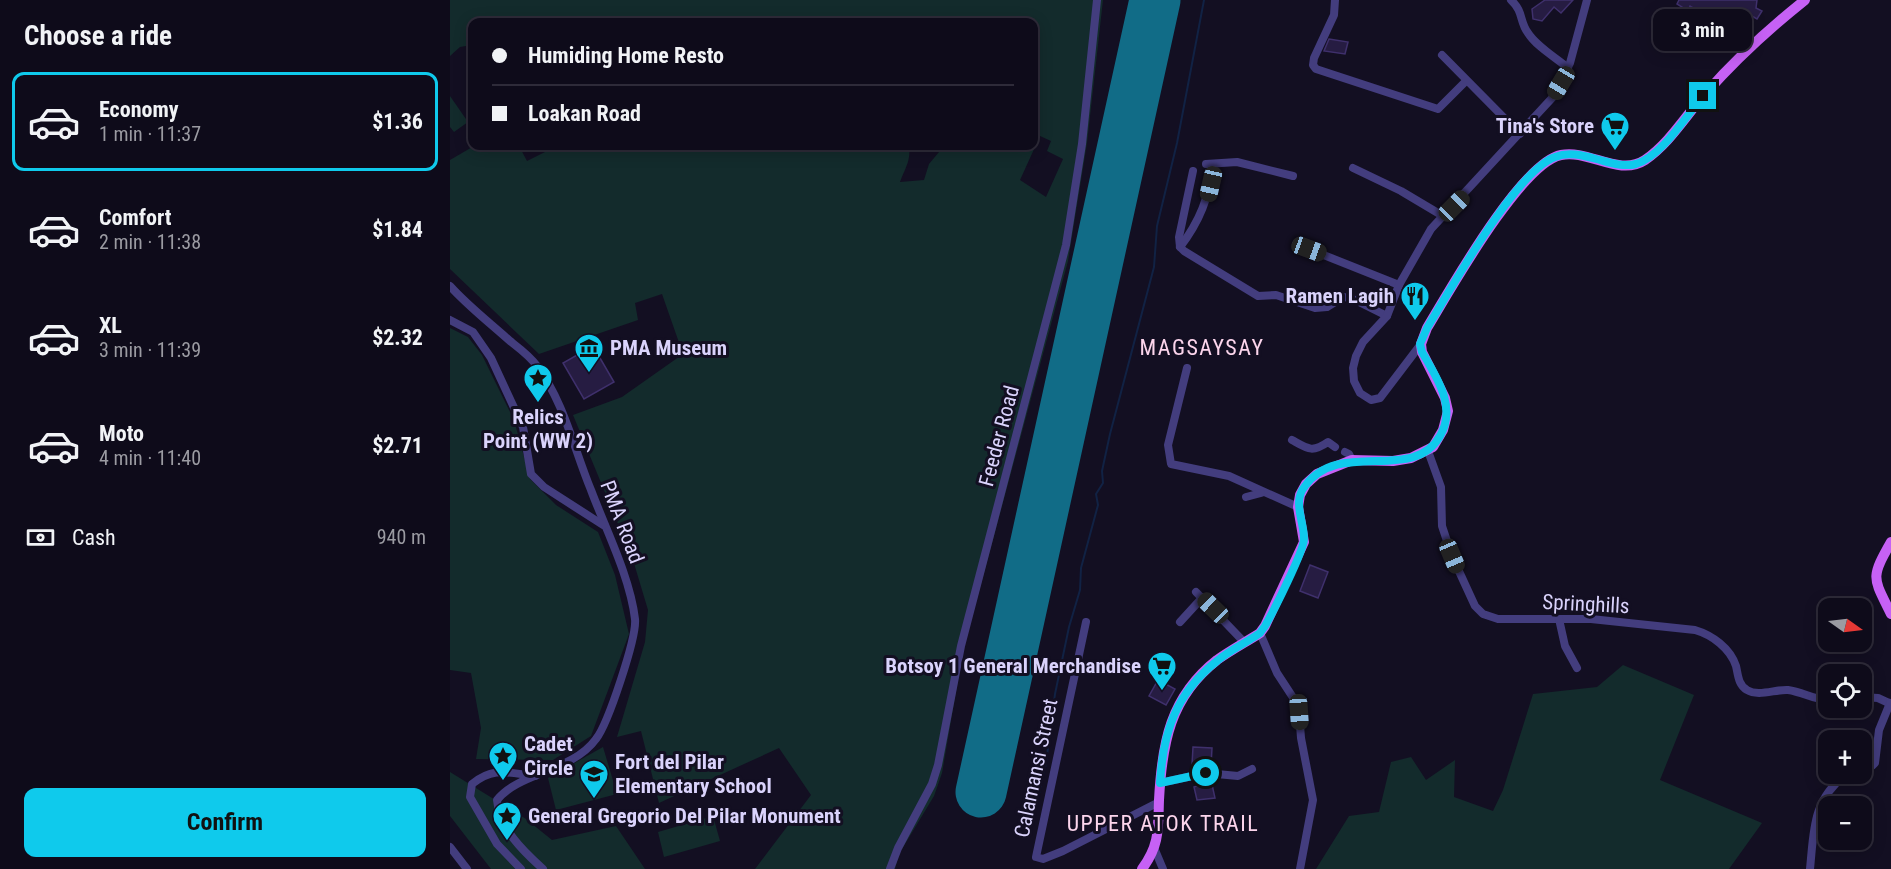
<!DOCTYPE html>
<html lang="en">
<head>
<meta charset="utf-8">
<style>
  :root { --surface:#0e0b1a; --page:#171423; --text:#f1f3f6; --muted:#9b9ba2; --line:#2e2b39; --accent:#0fcaec }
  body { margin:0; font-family:"Roboto Condensed",sans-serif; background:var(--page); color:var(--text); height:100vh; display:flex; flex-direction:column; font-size:22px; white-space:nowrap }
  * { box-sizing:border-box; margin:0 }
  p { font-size:20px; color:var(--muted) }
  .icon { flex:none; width:33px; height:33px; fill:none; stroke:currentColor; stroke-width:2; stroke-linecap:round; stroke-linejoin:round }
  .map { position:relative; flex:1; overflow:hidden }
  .sheet { display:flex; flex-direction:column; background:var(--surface); width:450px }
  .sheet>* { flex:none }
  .top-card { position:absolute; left:18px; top:18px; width:570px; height:132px; border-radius:12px; box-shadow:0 3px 15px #0003,0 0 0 2px var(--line); display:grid; align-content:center; height:132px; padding:0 24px; background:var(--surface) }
  .needle { width:39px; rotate:104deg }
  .controls { position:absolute; left:1368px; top:598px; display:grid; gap:12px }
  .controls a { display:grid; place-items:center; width:54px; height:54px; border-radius:12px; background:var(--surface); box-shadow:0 3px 15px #0003,0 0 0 2px var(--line); font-size:30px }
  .end { position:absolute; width:27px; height:27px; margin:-14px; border:8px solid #0fcaec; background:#111; box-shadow:0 0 0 3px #111 }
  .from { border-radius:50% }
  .bubble { position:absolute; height:42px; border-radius:12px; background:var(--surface); box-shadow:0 3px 15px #0003,0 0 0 2px var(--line); font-size:20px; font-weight:700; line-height:42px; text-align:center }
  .car { position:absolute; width:18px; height:36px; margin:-18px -9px; border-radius:8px; box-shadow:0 0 4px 2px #0007; background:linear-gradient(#222 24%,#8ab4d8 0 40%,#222 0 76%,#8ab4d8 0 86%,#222 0) }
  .top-card b { display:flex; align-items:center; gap:21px; height:57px; font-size:22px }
  .top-card b+b { border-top:2px solid var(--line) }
  .top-card i { width:15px; height:15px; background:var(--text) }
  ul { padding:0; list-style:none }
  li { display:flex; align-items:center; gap:18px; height:99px; margin:0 12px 9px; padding:0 12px; border:3px solid transparent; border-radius:12px }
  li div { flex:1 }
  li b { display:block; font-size:22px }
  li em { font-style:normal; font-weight:700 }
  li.active { border-color:var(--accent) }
  li>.icon { width:54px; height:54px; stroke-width:1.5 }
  h2 { padding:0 24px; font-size:27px; line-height:72px }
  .pay { display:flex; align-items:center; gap:15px; height:66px; padding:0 24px; font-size:22px }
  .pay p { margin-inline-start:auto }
  .action { display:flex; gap:12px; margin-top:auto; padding:12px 24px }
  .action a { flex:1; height:69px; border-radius:12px; background:var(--accent); color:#111; font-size:24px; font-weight:700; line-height:69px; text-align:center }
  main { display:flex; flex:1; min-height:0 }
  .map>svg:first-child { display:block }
  .green { fill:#132b2c; fill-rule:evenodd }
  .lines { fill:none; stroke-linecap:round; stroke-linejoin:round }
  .stream { stroke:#124; stroke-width:2 }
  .runway { stroke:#116c87; stroke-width:51 }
  .building { fill:#261c42; stroke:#3f306c; stroke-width:1.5 }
  .minor { stroke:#433d7e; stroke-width:8 }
  .major { stroke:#c661f5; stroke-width:10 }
  .route { stroke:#0fcaec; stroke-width:8 }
  .labels { text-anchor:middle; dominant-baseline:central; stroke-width:6; stroke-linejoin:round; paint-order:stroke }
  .poi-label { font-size:21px; font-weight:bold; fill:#dad3fc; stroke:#130f22; text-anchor:start }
  .street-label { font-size:21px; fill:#dad3fc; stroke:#130f22 }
  .neighbourhood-label { font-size:22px; letter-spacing:1.5px; fill:#fcd5ec; stroke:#130f22 }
</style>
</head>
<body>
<main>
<section class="sheet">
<h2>Choose a ride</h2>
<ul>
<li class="active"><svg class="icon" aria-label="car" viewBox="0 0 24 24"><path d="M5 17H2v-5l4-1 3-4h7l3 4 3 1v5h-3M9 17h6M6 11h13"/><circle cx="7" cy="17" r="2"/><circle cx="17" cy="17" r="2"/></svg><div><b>Economy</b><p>1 min · 11:37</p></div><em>$1.36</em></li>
<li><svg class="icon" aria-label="car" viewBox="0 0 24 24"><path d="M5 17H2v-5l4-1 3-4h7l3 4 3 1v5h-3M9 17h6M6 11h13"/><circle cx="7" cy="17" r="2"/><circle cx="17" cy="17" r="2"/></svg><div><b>Comfort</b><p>2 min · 11:38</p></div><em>$1.84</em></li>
<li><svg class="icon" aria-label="car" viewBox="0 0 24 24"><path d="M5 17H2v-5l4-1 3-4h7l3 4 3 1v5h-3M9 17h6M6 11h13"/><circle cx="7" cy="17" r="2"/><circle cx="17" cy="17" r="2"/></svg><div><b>XL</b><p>3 min · 11:39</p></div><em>$2.32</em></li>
<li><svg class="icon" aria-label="car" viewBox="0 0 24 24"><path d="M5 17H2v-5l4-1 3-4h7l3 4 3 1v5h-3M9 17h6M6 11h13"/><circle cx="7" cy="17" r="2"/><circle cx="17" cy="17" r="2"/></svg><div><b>Moto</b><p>4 min · 11:40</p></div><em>$2.71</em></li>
</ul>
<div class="pay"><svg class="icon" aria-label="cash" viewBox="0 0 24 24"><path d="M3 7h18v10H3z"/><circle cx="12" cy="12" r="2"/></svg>Cash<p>940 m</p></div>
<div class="action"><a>Confirm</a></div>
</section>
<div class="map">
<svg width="1441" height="869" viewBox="0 0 1441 869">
  <rect width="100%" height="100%" fill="#130f22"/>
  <g class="green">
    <path d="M0,0H653L637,143L618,261L513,651L492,773L484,796L449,854L445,869H305L361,795L329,748L209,803L191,731L167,737L195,642L198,610L183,560L123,415L172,397L233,354L212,294L185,303L188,320L89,354L0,269V160L24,146H69L77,161L107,146H459C461,161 455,168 450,182L474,180L479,164L494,146H584V22H22V45L10,47L0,56ZM590,136L601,141L597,151L613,159L596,197L570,180Z"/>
    <path d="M0,96L18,122L4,132L0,127Z"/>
    <path d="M0,328L18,337L32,355L64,420L80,479L106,505L148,532L165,575L179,634L141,736L103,760L26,759L31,728L21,673L0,670Z"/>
    <path d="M1173,665L1244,695L1210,780L1312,823L1279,869H866L899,816L929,812L941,762L961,757L976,780L1005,760L1004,797L1043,811L1053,790L1083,694L1147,687Z"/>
    <path d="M153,747L167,794L106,810L98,778Z"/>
    <path d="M0,772L76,819L102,840L166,826L195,869H41L0,816Z"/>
    <path d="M263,816L270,841L214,857L208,832Z"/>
  </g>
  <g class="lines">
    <path class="stream" d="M588,798L596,763L605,694L619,627L630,590L631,568L648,505L646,494L653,483L652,471L660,434L704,267L707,226L727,143L754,0"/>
    <path class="runway" d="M531,792L705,0"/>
  </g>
  <g class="building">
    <path d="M1095,0H1123L1111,13L1104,7L1092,21L1083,19L1082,9Z"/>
    <path d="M1229,0H1307L1306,8L1312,11L1307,19L1302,16L1300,20L1297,18L1286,35L1272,27L1270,29L1264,25L1266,21L1240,6L1238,11L1227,4Z"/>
    <path d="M879,39L898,42L895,54L874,51Z"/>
    <path d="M143,346L164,382L134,399L113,363Z"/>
    <path d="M860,565L878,572L868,598L850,591Z"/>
    <path d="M708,680L725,689L716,705L699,696Z"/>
    <path d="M743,747L762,748L761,766L742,765Z"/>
    <path d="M756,779L761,780L765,798L747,800L744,787L750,785L749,781Z"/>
  </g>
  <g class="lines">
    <g class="minor">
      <path d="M885,0L884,15L864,58L863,65L866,69L988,109L1016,81"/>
      <path d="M1061,0C1074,12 1069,21 1078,33C1087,47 1105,57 1118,68"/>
      <path d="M992,55L1070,134"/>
      <path d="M756,164L787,162L843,176"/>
      <path d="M903,168L951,191L993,216"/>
      <path d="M743,171L729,237L730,247L734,251L808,296L826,295L865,308L877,307L893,297L901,298L937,316"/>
      <path d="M846,244L949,285"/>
      <path d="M730,247C750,221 759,197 763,165"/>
      <path d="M0,286C18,306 40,323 60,341C69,348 80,356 87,366C114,402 124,449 141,490C156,530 180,577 185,619C187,637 158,724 146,739C122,772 69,772 47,800C49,828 73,851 93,869"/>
      <path d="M0,320L23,332L41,358L73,427L81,474L94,487L153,525"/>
      <path d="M971,344L930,398L921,400L910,393L904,381L903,368L906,356L913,342L937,316L949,285L981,229L1103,97L1120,63L1137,0"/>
      <path d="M737,368L718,445L721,464L779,476L848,507"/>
      <path d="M842,440C858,449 862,453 878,442L885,447"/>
      <path d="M978,451L991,487L992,526L1002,556L1025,606L1033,614L1048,619H1141L1245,630C1262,635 1280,648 1286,666C1288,674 1288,685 1297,690C1308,697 1326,689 1338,690C1353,692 1364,700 1378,700"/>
      <path d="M895,452L899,454L902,460"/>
      <path d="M796,497L811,493"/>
      <path d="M746,592L794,642"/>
      <path d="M1109,619L1115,646L1127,668"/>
      <path d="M636,622L586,857L593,859L613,851L709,802"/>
      <path d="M730,622L752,598"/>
      <path d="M810,633L827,673L844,699L849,712L851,738L863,800L850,869"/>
      <path d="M1412,697L1428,698L1441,704"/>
      <path d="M1412,769L1422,766L1425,763L1429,730L1440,703"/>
      <path d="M710,783L756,773L788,776L802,769"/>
      <path d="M0,847L17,869"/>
      <path d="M705,850L713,869"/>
      <path d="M71,869L47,844L20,797L22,784C44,766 58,773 85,776"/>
      <path d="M440,869L448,848L482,784L488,765L511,646L616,245L632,144L647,0"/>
      <path d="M1360,869C1364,830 1362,801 1396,774"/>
    </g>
    <g class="major">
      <path d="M1441,542C1420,579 1423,577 1441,614"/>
      <path d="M692,869C710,845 708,828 709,800C712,743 720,697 767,660C781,650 796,642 810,633L815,626L854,542L848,507L850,495L856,484L867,474L902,460L943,461L961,458L983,447L993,430L998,411L995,398L972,352L971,344L977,328C1000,290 1071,163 1111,155C1138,149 1169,177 1195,160C1220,143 1236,115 1256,93C1286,59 1320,28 1355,0"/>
    </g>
  </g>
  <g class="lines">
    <path class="route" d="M756,773L710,783C713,733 725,694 767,661C780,650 796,643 810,633L815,626C823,612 854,551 854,539C854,520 842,502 855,486C890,438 963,484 990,436C1007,407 987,378 972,352L970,344L977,328C1001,289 1066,171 1105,157C1120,151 1135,156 1150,160C1161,163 1174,167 1186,164C1212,156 1236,116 1253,96"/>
  </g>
  <defs>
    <g id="supermarket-pin" transform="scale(1.5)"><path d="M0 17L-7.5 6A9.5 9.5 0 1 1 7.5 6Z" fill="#0fcaec" stroke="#130f22"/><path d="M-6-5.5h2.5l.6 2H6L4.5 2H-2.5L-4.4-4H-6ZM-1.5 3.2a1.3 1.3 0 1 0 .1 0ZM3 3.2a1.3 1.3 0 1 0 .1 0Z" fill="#111"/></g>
    <g id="restaurant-pin" transform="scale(1.5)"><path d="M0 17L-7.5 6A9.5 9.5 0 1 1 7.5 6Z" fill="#0fcaec" stroke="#130f22"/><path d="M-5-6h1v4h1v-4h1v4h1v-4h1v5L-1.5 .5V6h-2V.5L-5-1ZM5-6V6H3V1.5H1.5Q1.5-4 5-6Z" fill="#111"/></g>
    <g id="museum-pin" transform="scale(1.5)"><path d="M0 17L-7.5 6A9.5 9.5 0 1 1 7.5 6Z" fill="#0fcaec" stroke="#130f22"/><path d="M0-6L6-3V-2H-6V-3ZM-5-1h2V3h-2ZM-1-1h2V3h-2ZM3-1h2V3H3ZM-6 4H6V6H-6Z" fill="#111"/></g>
    <g id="sight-pin" transform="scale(1.5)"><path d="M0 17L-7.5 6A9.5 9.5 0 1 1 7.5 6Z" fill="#0fcaec" stroke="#130f22"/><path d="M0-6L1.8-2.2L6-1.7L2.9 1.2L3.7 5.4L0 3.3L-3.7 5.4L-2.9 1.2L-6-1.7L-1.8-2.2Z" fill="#111"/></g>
    <g id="school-pin" transform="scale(1.5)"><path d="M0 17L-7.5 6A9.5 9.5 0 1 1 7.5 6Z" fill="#0fcaec" stroke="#130f22"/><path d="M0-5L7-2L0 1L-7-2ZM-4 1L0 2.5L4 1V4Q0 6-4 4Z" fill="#111"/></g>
  </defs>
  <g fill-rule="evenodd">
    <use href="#supermarket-pin" x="1165" y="126"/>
    <use href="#restaurant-pin" x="965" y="296"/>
    <use href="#museum-pin" x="139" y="348"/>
    <use href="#sight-pin" x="88" y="378"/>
    <use href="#supermarket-pin" x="712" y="666"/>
    <use href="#sight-pin" x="53" y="756"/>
    <use href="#school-pin" x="144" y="774"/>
    <use href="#sight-pin" x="57" y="816"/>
  </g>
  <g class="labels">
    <g class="poi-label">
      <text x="1144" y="126" text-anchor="end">Tina's Store</text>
      <text x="944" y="296" text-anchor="end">Ramen Lagih</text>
      <text x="160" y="348">PMA Museum</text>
      <text x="88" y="417" text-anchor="middle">Relics<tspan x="88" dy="24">Point (WW 2)</tspan></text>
      <text x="691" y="666" text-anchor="end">Botsoy 1 General Merchandise</text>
      <text x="74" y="744">Cadet<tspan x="74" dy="24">Circle</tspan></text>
      <text x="165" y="762">Fort del Pilar<tspan x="165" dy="24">Elementary School</tspan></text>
      <text x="78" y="816">General Gregorio Del Pilar Monument</text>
    </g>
    <g class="street-label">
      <text transform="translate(549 436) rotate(-75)">Feeder Road</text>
      <text transform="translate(172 522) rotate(69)">PMA Road</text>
      <text transform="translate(1136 604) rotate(3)">Springhills</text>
      <text transform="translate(586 768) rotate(-78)">Calamansi Street</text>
    </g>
    <g class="neighbourhood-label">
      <text x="752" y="347">MAGSAYSAY</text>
      <text x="713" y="823">UPPER ATOK TRAIL</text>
    </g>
  </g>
</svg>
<div class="controls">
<a><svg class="needle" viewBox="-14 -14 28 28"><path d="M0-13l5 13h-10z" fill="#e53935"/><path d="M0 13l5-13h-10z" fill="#9b9ba2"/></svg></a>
<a><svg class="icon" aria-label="locate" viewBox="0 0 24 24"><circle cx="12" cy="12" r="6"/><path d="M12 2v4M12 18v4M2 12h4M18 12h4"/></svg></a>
<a>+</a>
<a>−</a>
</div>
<i class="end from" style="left:756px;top:773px"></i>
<i class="end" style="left:1253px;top:96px"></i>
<div class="bubble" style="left:1203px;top:9px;width:99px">3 min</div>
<i class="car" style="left:1111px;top:83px;rotate:211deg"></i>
<i class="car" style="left:761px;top:184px;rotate:193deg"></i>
<i class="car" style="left:1004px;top:206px;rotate:45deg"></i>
<i class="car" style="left:859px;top:249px;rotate:110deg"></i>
<i class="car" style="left:1002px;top:556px;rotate:157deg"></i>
<i class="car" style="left:763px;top:608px;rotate:314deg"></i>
<i class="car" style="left:849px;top:712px;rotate:176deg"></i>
<div class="top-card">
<b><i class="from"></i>Humiding Home Resto</b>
<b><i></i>Loakan Road</b>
</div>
</div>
</main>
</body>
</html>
